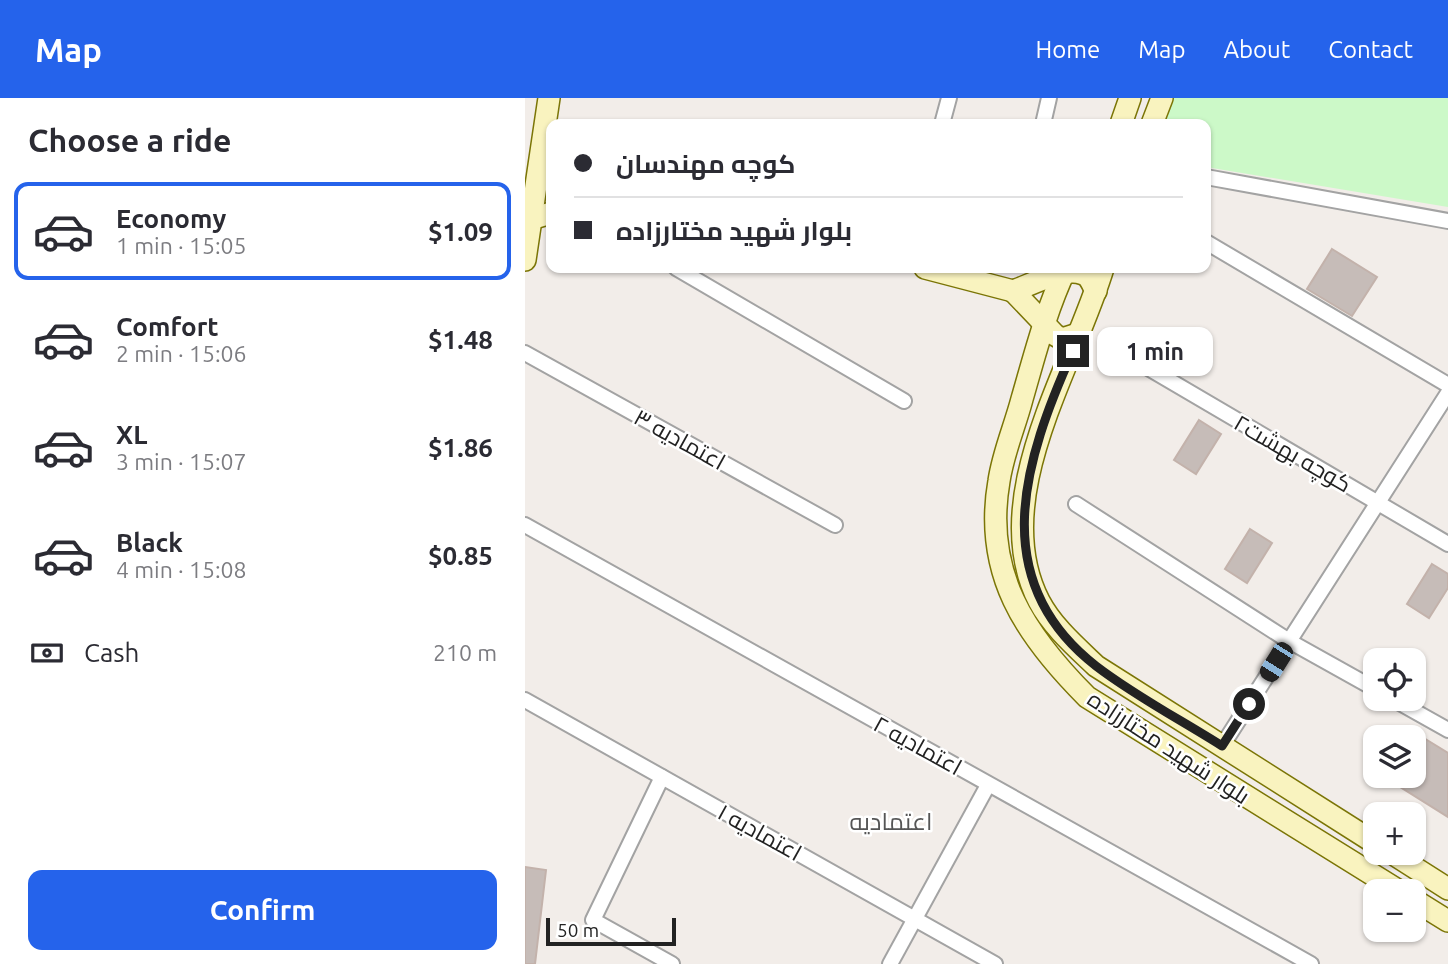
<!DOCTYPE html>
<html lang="en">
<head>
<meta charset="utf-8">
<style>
  :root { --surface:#fff; --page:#f2f2f3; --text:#2b2b33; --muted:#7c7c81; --line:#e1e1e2; --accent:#2563eb }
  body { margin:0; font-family:Ubuntu,Cairo,sans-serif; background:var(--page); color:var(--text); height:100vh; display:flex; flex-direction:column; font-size:26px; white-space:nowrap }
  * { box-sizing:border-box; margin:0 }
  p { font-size:23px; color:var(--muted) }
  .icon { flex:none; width:38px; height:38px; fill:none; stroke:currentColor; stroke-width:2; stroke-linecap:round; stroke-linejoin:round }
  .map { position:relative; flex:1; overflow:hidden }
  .side { display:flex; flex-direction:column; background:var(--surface); width:525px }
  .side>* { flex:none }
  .banner { position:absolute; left:21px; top:21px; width:665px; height:154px; border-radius:14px; box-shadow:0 2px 5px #0004; display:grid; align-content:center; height:154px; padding:0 28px; background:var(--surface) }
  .tools { position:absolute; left:838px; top:550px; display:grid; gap:14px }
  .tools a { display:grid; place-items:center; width:63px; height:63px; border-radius:14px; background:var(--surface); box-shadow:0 2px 5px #0004; font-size:35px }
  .scale { position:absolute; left:21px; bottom:18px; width:130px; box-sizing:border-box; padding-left:7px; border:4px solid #222; border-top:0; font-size:19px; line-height:24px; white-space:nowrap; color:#222; -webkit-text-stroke:5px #fff; paint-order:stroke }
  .end { position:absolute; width:32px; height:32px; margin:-16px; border:9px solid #222; background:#fff; box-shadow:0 0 0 4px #fff }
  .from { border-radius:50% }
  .bubble { position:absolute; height:49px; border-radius:14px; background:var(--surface); box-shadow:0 2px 5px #0004; font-size:23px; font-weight:700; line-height:49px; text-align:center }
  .car { position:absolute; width:21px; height:42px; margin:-21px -10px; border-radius:9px; box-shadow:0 0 5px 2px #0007; background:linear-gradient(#222 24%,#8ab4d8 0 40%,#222 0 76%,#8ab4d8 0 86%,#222 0) }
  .banner b { display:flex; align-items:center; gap:24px; height:66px; font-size:26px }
  .banner b+b { border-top:2px solid var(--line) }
  .banner i { width:18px; height:18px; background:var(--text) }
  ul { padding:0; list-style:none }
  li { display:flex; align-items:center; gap:21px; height:98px; margin:0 14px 10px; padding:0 14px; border:4px solid transparent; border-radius:14px }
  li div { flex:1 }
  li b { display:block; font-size:26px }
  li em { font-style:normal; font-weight:700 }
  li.active { border-color:var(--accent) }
  li>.icon { width:63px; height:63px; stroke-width:1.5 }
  h2 { padding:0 28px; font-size:32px; line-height:84px }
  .pay { display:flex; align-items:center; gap:18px; height:77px; padding:0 28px; font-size:26px }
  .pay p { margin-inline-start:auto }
  .primary-button { display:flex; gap:14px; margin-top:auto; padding:14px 28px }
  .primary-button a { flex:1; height:80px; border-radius:14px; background:var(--accent); color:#fff; font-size:28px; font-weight:700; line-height:80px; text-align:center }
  header { display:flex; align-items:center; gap:42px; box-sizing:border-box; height:98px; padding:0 35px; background:var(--accent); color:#fff }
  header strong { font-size:33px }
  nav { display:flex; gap:38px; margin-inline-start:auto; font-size:24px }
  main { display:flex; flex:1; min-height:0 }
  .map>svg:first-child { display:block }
  .park { fill:#ccf9c8 }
  .building { fill:#c6bcb8; stroke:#c3b2ab; stroke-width:2 }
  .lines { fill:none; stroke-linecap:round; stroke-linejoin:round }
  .street-casing { stroke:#a3a3a3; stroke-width:18 }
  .secondary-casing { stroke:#7b7506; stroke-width:24 }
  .street { stroke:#fff; stroke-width:14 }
  .secondary { stroke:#f9f3bf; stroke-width:21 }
  .route { stroke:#222; stroke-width:9 }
  .labels { text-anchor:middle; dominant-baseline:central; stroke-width:5; stroke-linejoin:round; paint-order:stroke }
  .street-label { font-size:23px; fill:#222; stroke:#fff }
  .neighbourhood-label { font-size:24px; fill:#555; stroke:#fff }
</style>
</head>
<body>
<header>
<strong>Map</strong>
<nav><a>Home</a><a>Map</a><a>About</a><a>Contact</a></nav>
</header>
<main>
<section class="side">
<h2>Choose a ride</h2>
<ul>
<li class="active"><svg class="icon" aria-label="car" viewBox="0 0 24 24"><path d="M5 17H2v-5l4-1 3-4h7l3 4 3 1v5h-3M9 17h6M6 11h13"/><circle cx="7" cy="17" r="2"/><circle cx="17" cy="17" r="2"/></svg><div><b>Economy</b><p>1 min · 15:05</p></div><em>$1.09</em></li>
<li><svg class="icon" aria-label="car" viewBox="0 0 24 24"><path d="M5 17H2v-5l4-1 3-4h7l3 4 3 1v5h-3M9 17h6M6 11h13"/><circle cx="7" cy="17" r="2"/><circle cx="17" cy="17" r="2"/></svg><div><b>Comfort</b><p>2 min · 15:06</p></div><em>$1.48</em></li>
<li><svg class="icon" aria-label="car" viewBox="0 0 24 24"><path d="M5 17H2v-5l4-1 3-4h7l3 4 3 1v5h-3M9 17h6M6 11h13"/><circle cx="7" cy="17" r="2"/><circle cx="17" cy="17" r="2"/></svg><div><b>XL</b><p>3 min · 15:07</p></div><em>$1.86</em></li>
<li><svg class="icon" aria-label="car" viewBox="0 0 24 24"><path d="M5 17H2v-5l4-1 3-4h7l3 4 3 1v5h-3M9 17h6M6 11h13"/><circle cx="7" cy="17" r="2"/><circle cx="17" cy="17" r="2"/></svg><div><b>Black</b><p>4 min · 15:08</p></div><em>$0.85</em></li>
</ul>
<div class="pay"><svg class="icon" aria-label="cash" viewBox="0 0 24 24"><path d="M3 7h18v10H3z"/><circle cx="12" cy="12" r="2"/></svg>Cash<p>210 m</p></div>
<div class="primary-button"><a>Confirm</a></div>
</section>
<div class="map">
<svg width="923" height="866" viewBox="0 0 923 866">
  <rect width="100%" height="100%" fill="#f2ede9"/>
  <path class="park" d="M646,0H923V109L681,69V26H637Z"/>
  <g class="building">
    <path d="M807,151L852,179L827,218L782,191Z"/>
    <path d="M674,322L696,336L671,376L649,362Z"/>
    <path d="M725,431L747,445L722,485L700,471Z"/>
    <path d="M907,466L923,476V490L904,520L882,506Z"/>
    <path d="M889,634L923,655V719L856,677H889Z"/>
    <path d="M0,769L21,772L10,866H0Z"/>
  </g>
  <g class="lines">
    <g class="street-casing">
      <g id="street">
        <path d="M417,26L424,0"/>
        <path d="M518,26L524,0"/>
        <path d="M681,79L923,123"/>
        <path d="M681,144L923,287"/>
        <path d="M151,170L379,303"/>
        <path d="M0,255L310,427"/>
        <path d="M613,264L923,446"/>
        <path d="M551,406L764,543L850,591"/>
        <path d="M0,427L786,866"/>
        <path d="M866,600L923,632"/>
        <path d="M0,602L470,866"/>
        <path d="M697,648L923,295"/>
        <path d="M137,679L68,822L147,866"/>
        <path d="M365,866L463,687"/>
      </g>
    </g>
    <g class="secondary-casing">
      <g id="secondary">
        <path d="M596,26L605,0"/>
        <path d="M627,26L637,0"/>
        <path d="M6,121L26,115"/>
        <path d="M0,162L24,0"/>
        <path d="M400,170L488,193"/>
        <path d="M541,170C521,212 510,256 497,301C490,328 478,355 474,383C458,475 500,537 562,599L874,793"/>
        <path d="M578,170C549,268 461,400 514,503C527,528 550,548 571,568L850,745"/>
        <path d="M488,193C506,187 540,168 558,176C565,178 568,188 571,193"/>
        <path d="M488,193L530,237L537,241L556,235"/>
        <path d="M865,754L923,791"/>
        <path d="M889,802L923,823"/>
      </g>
    </g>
    <use href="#street" class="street"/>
    <use href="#secondary" class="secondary"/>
  </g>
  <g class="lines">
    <path class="route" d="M548,253C499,362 460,482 571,568C610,598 656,622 697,648L724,606"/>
  </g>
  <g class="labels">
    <g class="street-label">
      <text transform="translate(155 341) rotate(29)">اعتمادیه ۳</text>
      <text transform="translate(768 355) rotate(30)">کوچه بهشت۲</text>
      <text transform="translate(393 647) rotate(29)">اعتمادیه ۲</text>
      <text transform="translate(644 649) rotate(33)">بلوار شهید مختارزاده</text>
      <text transform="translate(235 734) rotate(29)">اعتمادیه ۱</text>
    </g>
    <g class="neighbourhood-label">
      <text x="366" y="723">اعتمادیه</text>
    </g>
  </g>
</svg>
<div class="tools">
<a><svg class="icon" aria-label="locate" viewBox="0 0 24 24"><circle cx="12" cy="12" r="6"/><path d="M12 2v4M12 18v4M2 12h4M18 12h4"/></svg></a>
<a><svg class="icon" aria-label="layers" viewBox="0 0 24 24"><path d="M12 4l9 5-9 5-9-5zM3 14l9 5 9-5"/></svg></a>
<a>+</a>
<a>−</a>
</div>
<div class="scale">50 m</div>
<i class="end from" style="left:724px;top:606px"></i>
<i class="end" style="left:548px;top:253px"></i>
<div class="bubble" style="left:572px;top:229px;width:116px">1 min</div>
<i class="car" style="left:751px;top:564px;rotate:212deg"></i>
<div class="banner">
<b><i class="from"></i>کوچه مهندسان</b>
<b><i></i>بلوار شهید مختارزاده</b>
</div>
</div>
</main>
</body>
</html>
